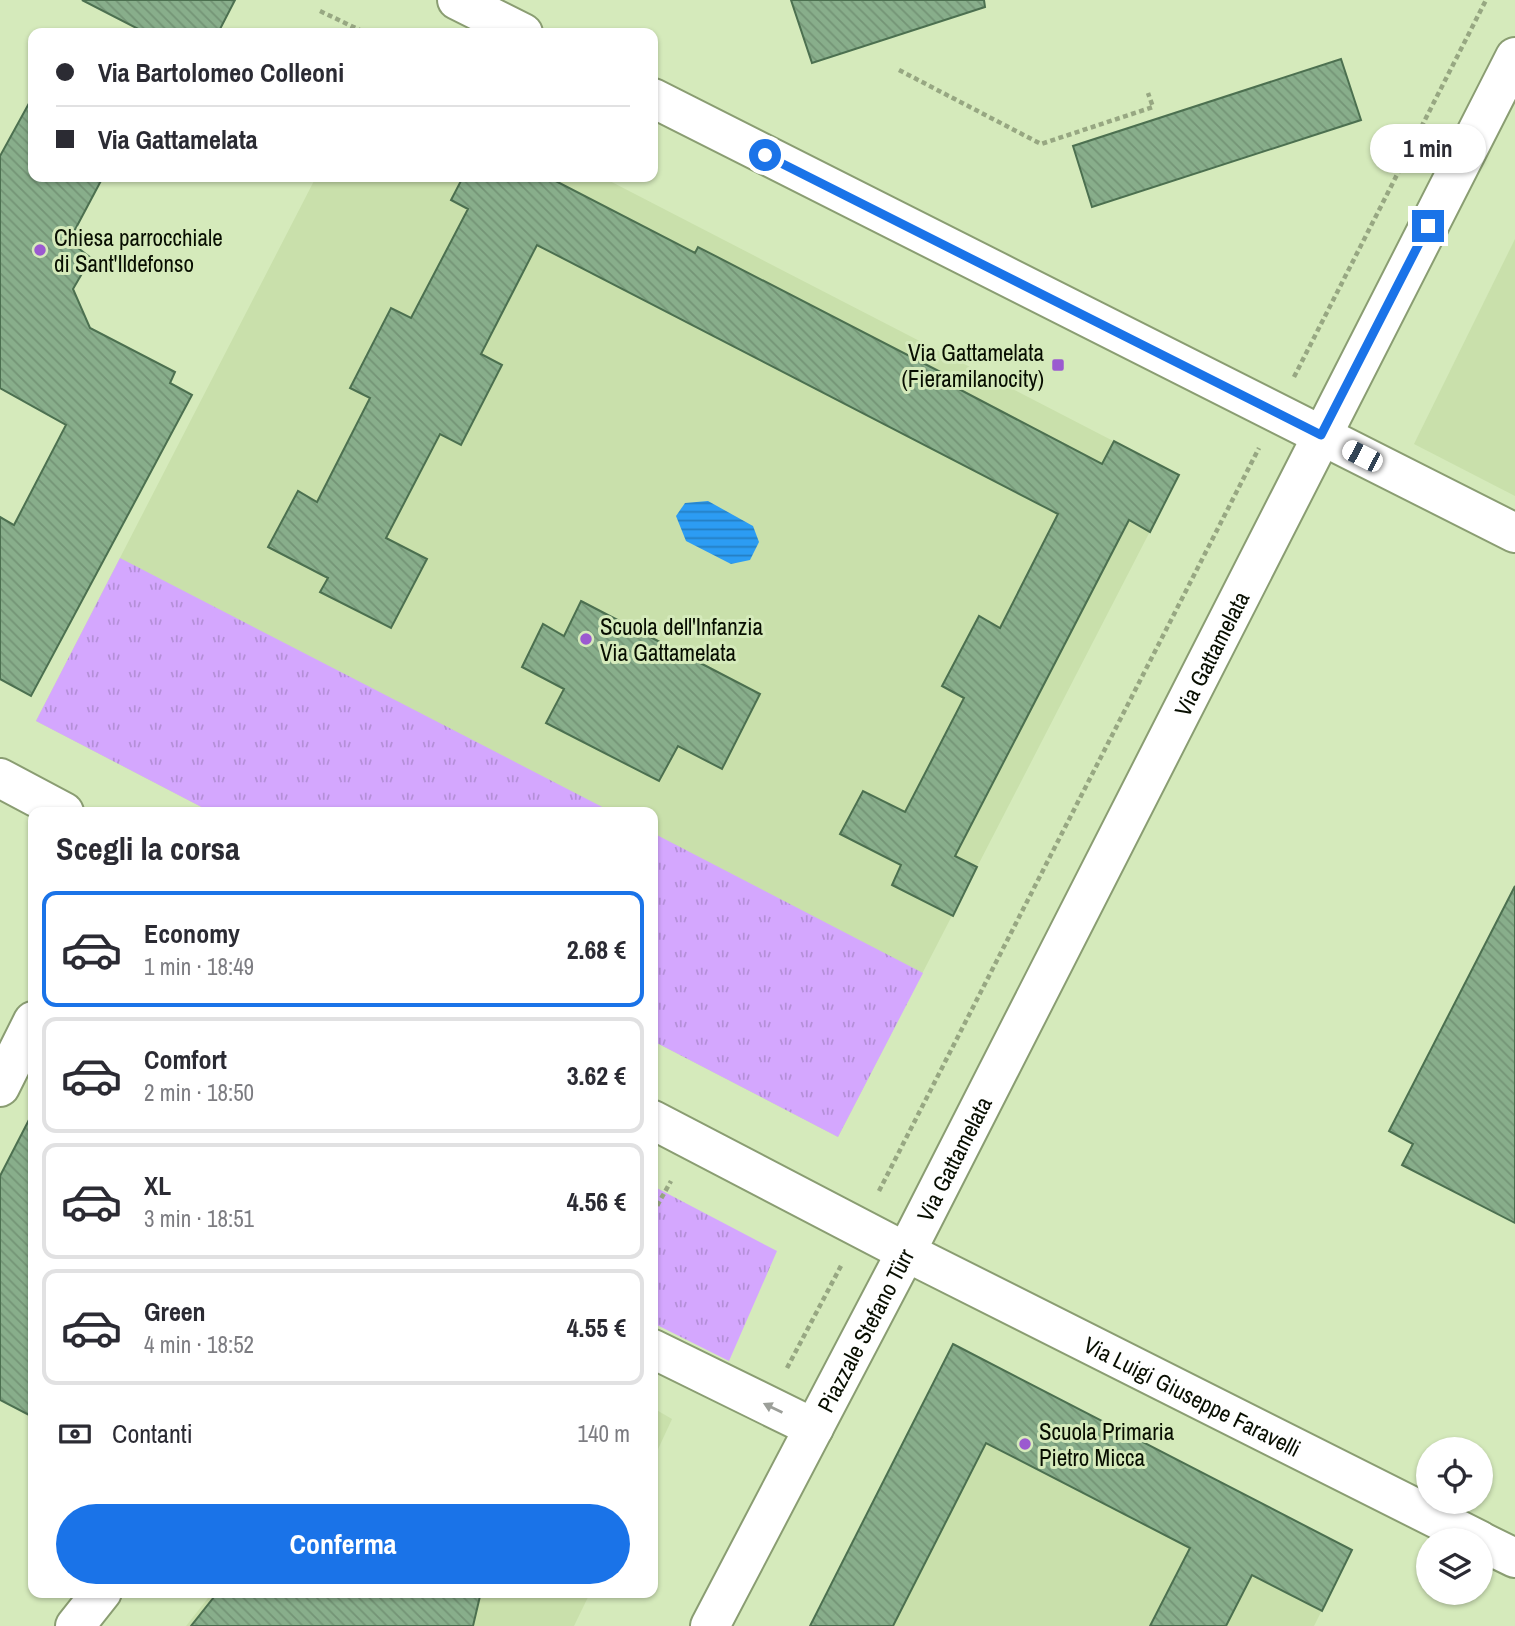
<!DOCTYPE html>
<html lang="it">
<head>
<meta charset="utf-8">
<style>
  :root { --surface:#fff; --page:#f7f7f7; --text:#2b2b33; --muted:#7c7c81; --line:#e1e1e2; --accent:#1a73e8 }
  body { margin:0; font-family:"Archivo Narrow",sans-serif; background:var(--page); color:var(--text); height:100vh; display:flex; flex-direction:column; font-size:26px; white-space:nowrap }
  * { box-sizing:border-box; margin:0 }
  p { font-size:23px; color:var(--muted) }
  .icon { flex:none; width:38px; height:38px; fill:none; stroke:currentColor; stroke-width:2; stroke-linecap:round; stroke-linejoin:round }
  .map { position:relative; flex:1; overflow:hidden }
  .drawer { position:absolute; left:28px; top:807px; width:630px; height:791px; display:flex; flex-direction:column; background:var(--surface); border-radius:14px; box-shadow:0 2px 5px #0004 }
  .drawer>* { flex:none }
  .top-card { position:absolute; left:28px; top:28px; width:630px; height:154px; border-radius:14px; box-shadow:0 2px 5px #0004; display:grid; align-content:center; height:154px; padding:0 28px; background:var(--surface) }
  .buttons { position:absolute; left:1416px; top:1437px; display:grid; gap:14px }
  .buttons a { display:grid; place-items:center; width:77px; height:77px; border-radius:50%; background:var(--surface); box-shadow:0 2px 5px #0004; font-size:35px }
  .end { position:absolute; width:32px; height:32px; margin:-16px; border:9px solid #1a73e8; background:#fff; box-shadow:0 0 0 4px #fff }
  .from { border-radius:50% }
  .bubble { position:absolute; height:49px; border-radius:24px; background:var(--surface); box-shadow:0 2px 5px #0004; font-size:23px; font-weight:700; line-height:49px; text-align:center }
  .car { position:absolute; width:21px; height:42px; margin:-21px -10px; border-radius:9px; box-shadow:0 0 5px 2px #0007; background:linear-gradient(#fff 24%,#345 0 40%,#fff 0 76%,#345 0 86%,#fff 0) }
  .top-card b { display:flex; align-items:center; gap:24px; height:66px; font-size:26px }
  .top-card b+b { border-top:2px solid var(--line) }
  .top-card i { width:18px; height:18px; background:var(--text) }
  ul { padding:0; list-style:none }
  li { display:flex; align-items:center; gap:21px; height:116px; margin:0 14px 10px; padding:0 14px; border:4px solid var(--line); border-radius:14px }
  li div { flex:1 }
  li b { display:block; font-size:26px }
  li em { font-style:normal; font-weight:700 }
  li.active { border-color:var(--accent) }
  li>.icon { width:63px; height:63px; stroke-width:1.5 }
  h2 { padding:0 28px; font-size:32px; line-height:84px }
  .pay { display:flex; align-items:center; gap:18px; height:77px; padding:0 28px; font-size:26px }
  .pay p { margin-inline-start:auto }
  .cta { display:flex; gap:14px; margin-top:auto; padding:14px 28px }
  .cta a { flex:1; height:80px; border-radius:42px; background:var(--accent); color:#fff; font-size:28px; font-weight:700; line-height:80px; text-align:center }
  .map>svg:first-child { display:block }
  .built { fill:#c9e0ab }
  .grass { fill:url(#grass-tufts) }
  .water { fill:url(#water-rules) }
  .building { fill:url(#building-back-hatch); stroke:#4c7050; stroke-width:2 }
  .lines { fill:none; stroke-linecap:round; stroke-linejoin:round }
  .minor-casing { stroke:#8a9d72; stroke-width:42 }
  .path { stroke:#97a782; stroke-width:4.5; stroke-dasharray:5 3.5; stroke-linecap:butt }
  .minor { stroke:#fff; stroke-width:38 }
  .oneway { fill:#9c9f99 }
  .route { stroke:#1a73e8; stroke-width:9 }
  .poi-dot { fill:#9b5ad0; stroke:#d5eabb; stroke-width:2.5 }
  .labels { text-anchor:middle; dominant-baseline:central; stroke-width:6; stroke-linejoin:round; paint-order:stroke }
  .poi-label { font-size:23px; fill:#080e01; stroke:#d5eabb; text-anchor:start }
  .street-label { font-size:23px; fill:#080e01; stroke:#d5eabb }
</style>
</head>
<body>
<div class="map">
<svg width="1515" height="1626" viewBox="0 0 1515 1626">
  <defs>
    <pattern id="grass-tufts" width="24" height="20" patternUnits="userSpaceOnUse" patternTransform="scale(1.75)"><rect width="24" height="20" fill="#d4a7fe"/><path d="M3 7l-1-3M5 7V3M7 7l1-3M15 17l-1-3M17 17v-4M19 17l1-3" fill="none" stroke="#b48fd8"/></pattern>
    <pattern id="water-rules" width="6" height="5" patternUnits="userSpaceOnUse" patternTransform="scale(1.75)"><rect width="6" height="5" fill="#2c9cf3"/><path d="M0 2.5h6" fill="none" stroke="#247ec2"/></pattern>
    <pattern id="building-back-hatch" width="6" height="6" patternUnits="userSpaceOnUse" patternTransform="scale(1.75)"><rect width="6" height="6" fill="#88ae8b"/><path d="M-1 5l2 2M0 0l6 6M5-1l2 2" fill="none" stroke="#749476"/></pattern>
  </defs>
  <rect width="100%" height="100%" fill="#d5eabb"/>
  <g class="built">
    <path d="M316,177H602L1179,475L838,1137L653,1041V812H211L36,721Z"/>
    <path d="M1515,239V496L1414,444Z"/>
    <path d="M953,1344L1352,1550L1314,1626H810Z"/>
    <path d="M653,1408L672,1419L653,1460Z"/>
    <path d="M212,1593H590L574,1626H186Z"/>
  </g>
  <g class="grass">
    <path d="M120,558L612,812H211L36,721Z"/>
    <path d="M653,833L923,973L838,1137L653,1041Z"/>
    <path d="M653,1186L777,1251L729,1361L653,1323Z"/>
  </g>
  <path class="water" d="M708,501L753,526L759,542L750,560L731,564L686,541L676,516L685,503Z"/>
  <g class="building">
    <path d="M82,0H235L218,33H146Z"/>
    <path d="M791,0H984L985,7L812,63Z"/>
    <path d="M1341,59L1361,120L1092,207L1073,146Z"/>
    <path d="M33,96V177H103L69,241L91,258L73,289L90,328L175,372L170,383L192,395L31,696L0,679V517L14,525L66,425L0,388V156Z"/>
    <path d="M463,177H548L695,253L698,247L958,381L955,387L1102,464L1114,441L1179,475L1150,532L1129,520L955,856L977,867L953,916L892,885L901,865L840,834L863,791L905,812L964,698L942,686L979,616L1000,628L1058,514L537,245L481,354L502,365L461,445L440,434L386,538L427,559L391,628L320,592L328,578L268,547L298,491L317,502L370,398L350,388L391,308L411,318L468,209L451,200Z"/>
    <path d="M581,601L760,694L722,769L678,746L659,781L546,723L564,689L522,667L543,624L564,636Z"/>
    <path d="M1515,886V1223L1402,1165L1413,1144L1389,1131Z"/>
    <path d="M33,1112V1417L0,1400V1176Z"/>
    <path d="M953,1344L1352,1550L1322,1611L1252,1575L1226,1626H1150L1190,1548L986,1443L893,1626H810Z"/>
    <path d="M218,1592H481L473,1626H191Z"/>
  </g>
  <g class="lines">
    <g class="minor-casing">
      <g id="minor">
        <path d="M457,0L523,33"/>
        <path d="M653,98L1515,533"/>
        <path d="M0,778L64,812"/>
        <path d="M0,1087L33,1021"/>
        <path id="s1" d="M653,1120L906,1252L1479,1540"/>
        <path d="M653,1349L814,1428"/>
        <path d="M1480,1541L1515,1558"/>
        <path d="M75,1626L102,1592"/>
        <path id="s2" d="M710,1626L906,1252L1515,57"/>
      </g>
    </g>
    <g class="path">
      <path d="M320,11L366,33"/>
      <path d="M899,70L1041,144L1153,107L1148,93"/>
      <path d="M1294,377L1486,0"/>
      <path d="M879,1191L1259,448"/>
      <path d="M653,1213L671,1181"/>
      <path d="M787,1368L842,1264"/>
    </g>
    <use href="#minor" class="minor"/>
  </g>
  <defs><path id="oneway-solid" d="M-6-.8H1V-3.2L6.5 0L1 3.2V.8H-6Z" transform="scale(1.75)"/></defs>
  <use class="oneway" href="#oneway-solid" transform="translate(773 1408) rotate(-154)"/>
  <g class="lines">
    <path class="route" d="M765,155L1321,435L1428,226"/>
  </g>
  <g class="poi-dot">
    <circle cx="40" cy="250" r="7"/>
    <rect x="1051" y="358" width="14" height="14" rx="3.5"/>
    <circle cx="586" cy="639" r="7"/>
    <circle cx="1025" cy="1444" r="7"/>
  </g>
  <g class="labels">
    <g class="poi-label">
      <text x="54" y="237">Chiesa parrocchiale<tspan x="54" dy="26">di Sant'Ildefonso</tspan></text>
      <text x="1044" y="352" text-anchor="end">Via Gattamelata<tspan x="1044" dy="26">(Fieramilanocity)</tspan></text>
      <text x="600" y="626">Scuola dell'Infanzia<tspan x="600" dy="26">Via Gattamelata</tspan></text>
      <text x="1039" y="1431">Scuola Primaria<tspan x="1039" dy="26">Pietro Micca</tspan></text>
    </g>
    <g class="street-label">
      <text stroke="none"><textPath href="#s2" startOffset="1094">Via Gattamelata</textPath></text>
      <text stroke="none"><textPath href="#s2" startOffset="527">Via Gattamelata</textPath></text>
      <text stroke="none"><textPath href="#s2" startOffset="334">Piazzale Stefano Türr</textPath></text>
      <text stroke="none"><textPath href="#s1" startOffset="606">Via Luigi Giuseppe Faravelli</textPath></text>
    </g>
  </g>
</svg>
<div class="buttons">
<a><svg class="icon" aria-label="locate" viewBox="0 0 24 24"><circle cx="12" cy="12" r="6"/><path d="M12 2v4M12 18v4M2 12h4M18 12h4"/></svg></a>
<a><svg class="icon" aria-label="layers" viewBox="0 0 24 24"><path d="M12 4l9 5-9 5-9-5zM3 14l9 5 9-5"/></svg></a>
</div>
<i class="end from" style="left:765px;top:155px"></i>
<i class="end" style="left:1428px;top:226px"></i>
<div class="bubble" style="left:1370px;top:124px;width:116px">1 min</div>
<i class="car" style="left:1362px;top:456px;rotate:297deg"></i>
<div class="top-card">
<b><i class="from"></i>Via Bartolomeo Colleoni</b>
<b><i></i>Via Gattamelata</b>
</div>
<section class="drawer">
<h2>Scegli la corsa</h2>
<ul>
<li class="active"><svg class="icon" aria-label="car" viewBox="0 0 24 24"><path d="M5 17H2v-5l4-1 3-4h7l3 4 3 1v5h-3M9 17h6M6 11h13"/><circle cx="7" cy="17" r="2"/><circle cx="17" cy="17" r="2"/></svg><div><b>Economy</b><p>1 min · 18:49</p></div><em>2.68 €</em></li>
<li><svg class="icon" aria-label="car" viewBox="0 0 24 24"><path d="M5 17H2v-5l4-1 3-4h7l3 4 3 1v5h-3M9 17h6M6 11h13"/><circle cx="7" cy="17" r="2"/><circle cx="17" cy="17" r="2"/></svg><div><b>Comfort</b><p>2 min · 18:50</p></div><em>3.62 €</em></li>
<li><svg class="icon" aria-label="car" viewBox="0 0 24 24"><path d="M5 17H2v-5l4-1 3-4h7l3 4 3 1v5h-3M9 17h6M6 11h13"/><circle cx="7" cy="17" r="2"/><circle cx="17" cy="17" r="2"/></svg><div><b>XL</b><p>3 min · 18:51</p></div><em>4.56 €</em></li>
<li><svg class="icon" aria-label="car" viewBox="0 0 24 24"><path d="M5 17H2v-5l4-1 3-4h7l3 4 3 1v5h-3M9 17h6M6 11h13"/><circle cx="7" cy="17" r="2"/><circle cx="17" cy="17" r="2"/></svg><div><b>Green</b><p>4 min · 18:52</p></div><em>4.55 €</em></li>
</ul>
<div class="pay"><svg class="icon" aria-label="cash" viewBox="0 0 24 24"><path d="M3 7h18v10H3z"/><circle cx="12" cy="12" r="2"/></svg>Contanti<p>140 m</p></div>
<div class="cta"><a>Conferma</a></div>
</section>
</div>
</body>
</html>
